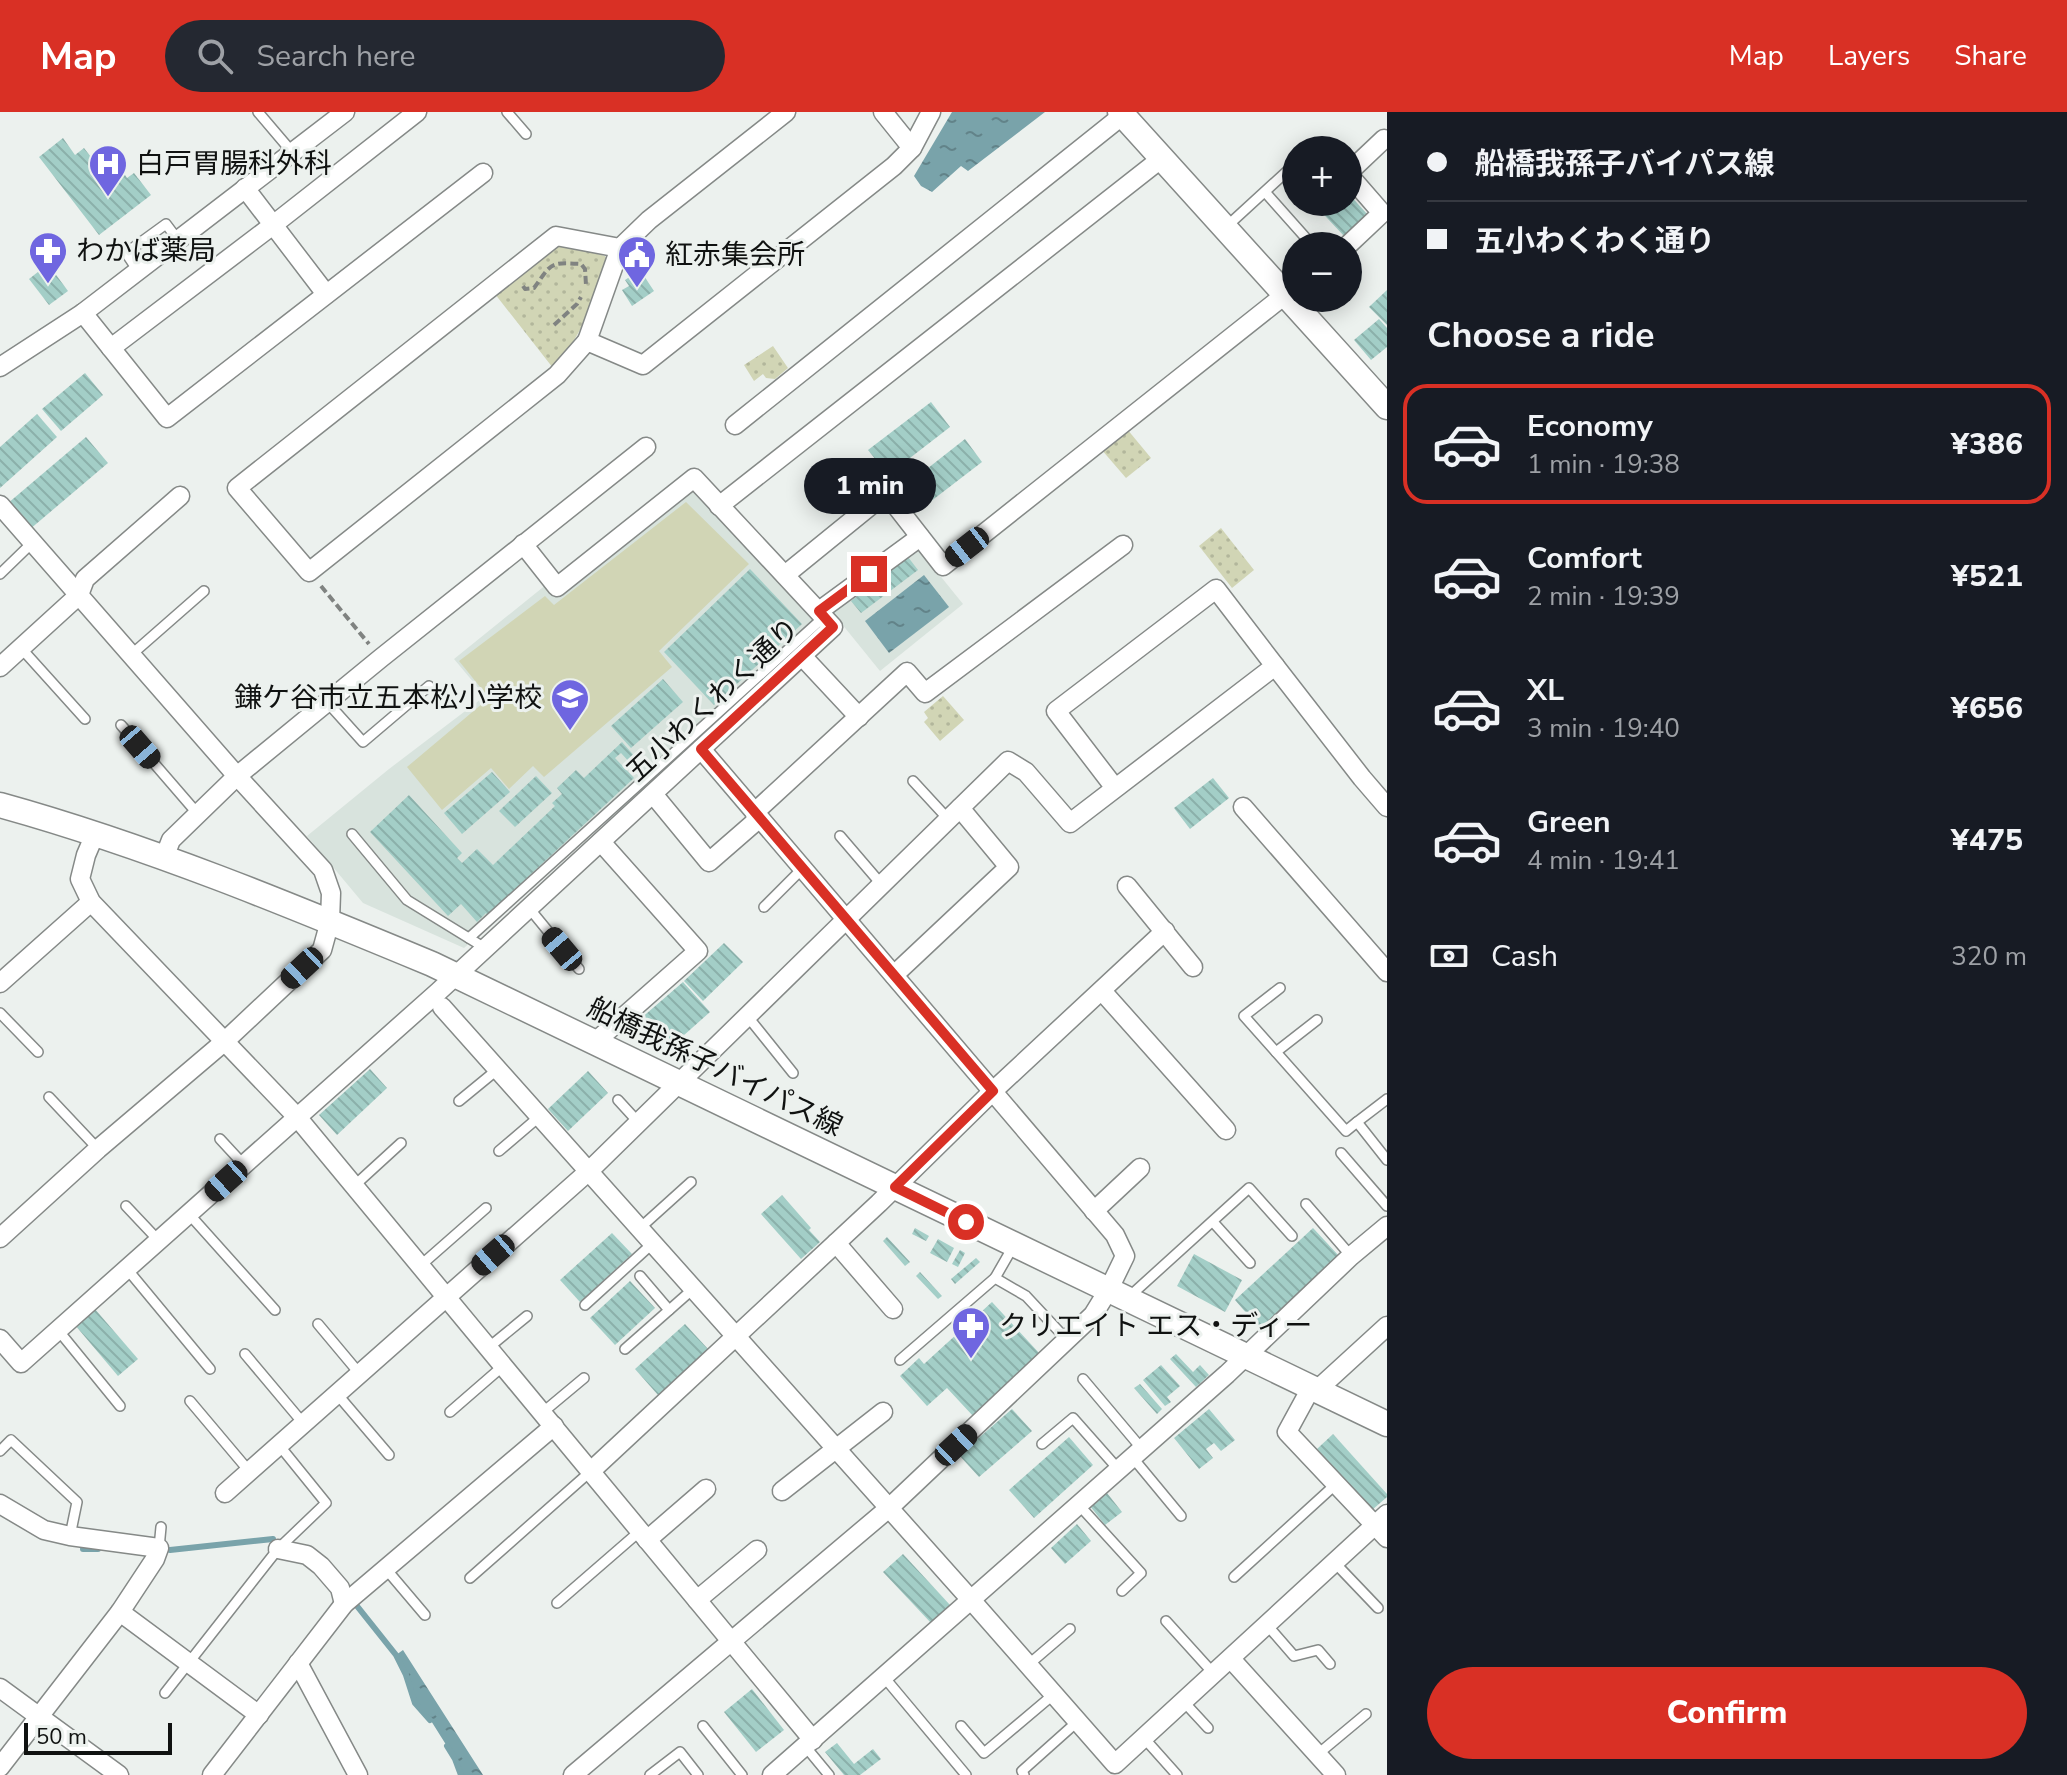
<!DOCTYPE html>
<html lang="en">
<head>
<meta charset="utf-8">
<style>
  :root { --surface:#171b24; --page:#242831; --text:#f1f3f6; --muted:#9ea1a6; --line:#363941; --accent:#d93025 }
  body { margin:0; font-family:"Nunito Sans","Noto Sans JP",sans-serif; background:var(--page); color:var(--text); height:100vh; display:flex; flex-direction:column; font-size:30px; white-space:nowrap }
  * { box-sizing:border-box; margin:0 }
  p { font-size:26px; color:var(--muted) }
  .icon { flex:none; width:44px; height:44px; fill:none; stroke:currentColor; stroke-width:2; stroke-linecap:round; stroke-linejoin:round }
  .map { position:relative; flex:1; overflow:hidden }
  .sheet { display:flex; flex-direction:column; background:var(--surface); width:680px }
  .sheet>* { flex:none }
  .hud { display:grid; align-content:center; height:176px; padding:0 40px; background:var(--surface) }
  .tools { position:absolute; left:1282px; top:24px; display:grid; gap:16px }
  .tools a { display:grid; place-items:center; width:80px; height:80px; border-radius:50%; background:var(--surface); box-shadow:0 4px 20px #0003; font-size:40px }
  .scale { position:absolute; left:24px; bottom:20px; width:148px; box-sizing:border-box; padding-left:8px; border:4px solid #101211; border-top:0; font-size:22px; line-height:28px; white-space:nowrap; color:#101211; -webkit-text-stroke:6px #ecf1ee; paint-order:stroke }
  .end { position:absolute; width:36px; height:36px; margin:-18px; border:10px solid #d93025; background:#fff; box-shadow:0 0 0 4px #fff }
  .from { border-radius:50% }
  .bubble { position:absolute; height:56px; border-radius:28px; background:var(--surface); box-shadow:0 4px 20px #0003; font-size:26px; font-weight:800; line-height:56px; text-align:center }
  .car { position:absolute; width:24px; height:48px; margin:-24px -12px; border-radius:10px; box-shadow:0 0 6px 2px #0007; background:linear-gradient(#222 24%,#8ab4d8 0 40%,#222 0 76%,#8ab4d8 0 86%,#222 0) }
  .hud b { display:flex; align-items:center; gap:28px; height:76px; font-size:30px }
  .hud b+b { border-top:2px solid var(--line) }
  .hud i { width:20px; height:20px; background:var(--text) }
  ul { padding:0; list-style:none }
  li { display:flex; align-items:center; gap:24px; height:120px; margin:0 16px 12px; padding:0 24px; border:4px solid transparent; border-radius:24px }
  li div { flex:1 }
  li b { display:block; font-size:30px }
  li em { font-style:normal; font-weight:800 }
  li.selected { border-color:var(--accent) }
  li>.icon { width:72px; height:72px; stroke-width:1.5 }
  h2 { padding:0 40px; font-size:36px; line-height:96px }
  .pay { display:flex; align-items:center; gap:20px; height:88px; padding:0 40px; font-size:30px }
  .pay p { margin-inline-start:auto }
  .primary-button { display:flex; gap:16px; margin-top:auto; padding:16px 40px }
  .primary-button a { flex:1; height:92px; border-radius:48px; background:var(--accent); color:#fff; font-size:32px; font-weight:800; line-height:92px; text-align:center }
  header { display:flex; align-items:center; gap:48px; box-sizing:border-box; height:112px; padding:0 40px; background:var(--accent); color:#fff }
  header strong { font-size:38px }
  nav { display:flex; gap:44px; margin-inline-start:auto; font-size:28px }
  .search { width:560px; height:72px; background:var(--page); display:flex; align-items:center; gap:20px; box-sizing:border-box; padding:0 28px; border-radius:44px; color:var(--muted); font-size:30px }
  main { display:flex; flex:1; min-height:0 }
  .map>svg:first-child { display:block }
  .built { fill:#d8e3dd }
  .park { fill:url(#park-dots) }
  .garden { fill:#d1d5b5 }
  .water { fill:url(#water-ripples) }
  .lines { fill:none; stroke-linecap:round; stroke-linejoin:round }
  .stream { stroke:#79a3aa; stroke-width:6 }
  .building { fill:url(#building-back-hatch) }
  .service-casing { stroke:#858987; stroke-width:12 }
  .minor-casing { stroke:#858987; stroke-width:21 }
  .tertiary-casing { stroke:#858987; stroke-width:27 }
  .path { stroke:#808381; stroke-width:4; stroke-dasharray:8 4; stroke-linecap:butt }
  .service { stroke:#fff; stroke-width:9 }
  .minor { stroke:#fff; stroke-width:18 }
  .tertiary { stroke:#fff; stroke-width:24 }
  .route { stroke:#d93025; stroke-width:10 }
  .labels { text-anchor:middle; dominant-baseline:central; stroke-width:6; stroke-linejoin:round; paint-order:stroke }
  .poi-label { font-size:28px; fill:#101211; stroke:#ecf1ee; text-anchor:start }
  .street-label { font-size:28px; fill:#101211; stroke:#ecf1ee }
</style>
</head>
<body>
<header>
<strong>Map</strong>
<div class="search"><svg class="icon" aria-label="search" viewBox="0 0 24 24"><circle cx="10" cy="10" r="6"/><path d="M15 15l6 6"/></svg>Search here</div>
<nav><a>Map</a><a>Layers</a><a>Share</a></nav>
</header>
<main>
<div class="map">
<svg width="1387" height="1663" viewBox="0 0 1387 1663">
  <defs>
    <pattern id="park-dots" width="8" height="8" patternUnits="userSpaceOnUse" patternTransform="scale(2)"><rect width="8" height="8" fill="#d1d5b5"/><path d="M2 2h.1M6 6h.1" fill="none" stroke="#b2b69b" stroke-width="1.8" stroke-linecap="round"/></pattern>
    <pattern id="water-ripples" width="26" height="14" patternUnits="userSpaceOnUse" patternTransform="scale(2)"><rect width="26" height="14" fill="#79a3aa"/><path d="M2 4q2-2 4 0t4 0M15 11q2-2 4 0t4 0" fill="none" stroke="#628389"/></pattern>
    <pattern id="building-back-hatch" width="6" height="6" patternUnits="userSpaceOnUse" patternTransform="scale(2)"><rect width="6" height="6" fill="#a3cec7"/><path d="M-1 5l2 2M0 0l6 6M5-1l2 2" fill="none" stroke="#8bb0aa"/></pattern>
  </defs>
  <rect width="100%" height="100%" fill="#ecf1ee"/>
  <g class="built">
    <path d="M689,377L696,379L823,512L464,836L363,791L307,724L389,657L485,584L454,547L547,472Z"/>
    <path d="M916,434L963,492L880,559L833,501Z"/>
  </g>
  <g class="park">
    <path d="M566,134L605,144L607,148C592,192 585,220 553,256L495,182L551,136Z"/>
    <path d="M773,234L788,256L775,267L766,266L763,262L754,269L744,253Z"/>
    <path d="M1127,317L1151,346L1126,366L1101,337Z"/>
    <path d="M1221,416L1254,458L1232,476L1199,434Z"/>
    <path d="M943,584L964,608L940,629L924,610L928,606L924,600Z"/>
  </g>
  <path class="garden" d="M686,390L749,452L659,539L672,555L544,665L533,654L509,677L491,656L442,698L407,655L489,586L459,549L545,484L554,493Z"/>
  <g class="water">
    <path d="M952,0H1045L968,59L961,54L932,80L921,74L914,64Z"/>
    <path d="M924,463L949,495L889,541L865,509Z"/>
    <path d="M403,1538L483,1663H461L455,1647L428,1604L415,1591L406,1563L396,1543Z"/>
  </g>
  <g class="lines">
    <g class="stream">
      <path d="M83,1437H98"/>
      <path d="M170,1438L273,1427"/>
      <path d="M353,1489L396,1543L406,1563L415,1591L430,1608"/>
      <path d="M447,1634L455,1647L461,1663"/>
    </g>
  </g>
  <g class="building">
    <path d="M63,26L75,43L84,36L111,71L124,61L127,66L134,61L151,83L99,123L39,45Z"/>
    <path d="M1348,81L1367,102L1344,124L1312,90H1348Z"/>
    <path d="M48,152L68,179L49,193L29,167Z"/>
    <path d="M640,158L654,179L632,194L622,178L629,174L625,168Z"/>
    <path d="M1387,178V213L1369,195Z"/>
    <path d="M1379,207L1387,216V235L1371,248L1354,228Z"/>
    <path d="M85,261L103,283L61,319L42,297Z"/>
    <path d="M931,290L950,315L888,363L868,338Z"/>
    <path d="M37,302L57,325L0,376V335Z"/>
    <path d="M86,325L108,351L29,418L7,392Z"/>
    <path d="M965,327L982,350L926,393L909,371Z"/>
    <path d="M908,445L918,458L861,501L851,489Z"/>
    <path d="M750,457L802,512L714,593L664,540Z"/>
    <path d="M663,567L683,590L631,636L611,614Z"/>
    <path d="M622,630L637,647L631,652L621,641L615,646L634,666L487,803L486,801L477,810L461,792L448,804L370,720L409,683L462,741L457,746L462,751L477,737L493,753L555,694L552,691L562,682L557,676L576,658L584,666Z"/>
    <path d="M492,660L510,680L462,722L444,701Z"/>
    <path d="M536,664L552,681L515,715L499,699Z"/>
    <path d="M1213,666L1229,686L1190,717L1174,696Z"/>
    <path d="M724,831L743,850L703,889L684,869Z"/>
    <path d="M683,870L710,900L674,932L662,918L654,925L639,908Z"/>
    <path d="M370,957L387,976L337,1023L319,1003Z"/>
    <path d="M588,959L608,981L568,1019L548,997Z"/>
    <path d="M782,1083L811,1116L809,1118L820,1130L801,1147L761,1102Z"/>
    <path d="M915,1116L929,1124L926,1129L912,1122Z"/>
    <path d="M1313,1116L1339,1144L1260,1217L1235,1188Z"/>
    <path d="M612,1121L632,1142L580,1190L560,1168Z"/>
    <path d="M887,1125L910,1150L905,1154L883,1129Z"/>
    <path d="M938,1127L954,1136L947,1150L930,1141Z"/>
    <path d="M960,1138L965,1141L958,1155L952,1152Z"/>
    <path d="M1194,1142L1242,1168L1225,1200L1177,1174Z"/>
    <path d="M976,1146L980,1150L955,1172L951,1167Z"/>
    <path d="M920,1160L942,1184L938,1187L916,1164Z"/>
    <path d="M630,1169L655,1196L615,1233L590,1206Z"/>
    <path d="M992,1190L1040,1242L973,1304L947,1276L927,1294L900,1264L919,1246L924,1252Z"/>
    <path d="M94,1196L138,1247L118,1264L75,1213Z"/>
    <path d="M685,1212L708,1237L658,1283L635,1257Z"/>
    <path d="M1176,1242L1193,1260L1200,1253L1209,1263L1196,1275L1170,1247Z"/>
    <path d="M1161,1253L1180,1274L1167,1285L1171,1290L1165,1294L1143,1268Z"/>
    <path d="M1140,1272L1162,1297L1157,1302L1134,1276Z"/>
    <path d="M1012,1297L1032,1319L979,1365L959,1343Z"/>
    <path d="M1209,1297L1235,1328L1221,1339L1214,1331L1206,1337L1213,1346L1199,1357L1174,1326Z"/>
    <path d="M1333,1322L1387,1382V1385L1372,1398L1317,1337Z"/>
    <path d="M1069,1325L1093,1353L1034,1406L1009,1378Z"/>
    <path d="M1107,1381L1122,1400L1105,1413L1090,1394Z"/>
    <path d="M1077,1412L1091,1429L1065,1452L1051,1436Z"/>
    <path d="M903,1442L950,1493L931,1511L883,1460Z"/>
    <path d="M752,1577L784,1618L756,1640L724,1600Z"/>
    <path d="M837,1631L854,1652L873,1637L881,1647L860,1663H844L825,1640Z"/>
  </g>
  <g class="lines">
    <g class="service-casing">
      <g id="service">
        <path d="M258,0L292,40"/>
        <path d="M507,0L526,22"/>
        <path d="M1265,80L1313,134"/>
        <path d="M1225,116L1296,51"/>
        <path d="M138,159L126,141L166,112L178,128"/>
        <path d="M0,462L33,430"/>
        <path d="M21,536L85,607"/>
        <path d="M131,543L204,479"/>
        <path d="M327,590L363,630L429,574"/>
        <path d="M121,613L197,701"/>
        <path d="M913,669L948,707"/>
        <path d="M352,722L407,788L485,836"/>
        <path d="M840,724L882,773"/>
        <path d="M764,795L803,756"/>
        <path d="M529,796L579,857"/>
        <path d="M469,826L824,505"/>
        <path d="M1280,876L1244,904L1346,1019L1357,1010L1387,1048"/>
        <path d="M0,901L38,940"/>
        <path d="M748,905L793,961"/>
        <path d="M1276,940L1317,908"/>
        <path d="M49,985L98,1037"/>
        <path d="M618,988L639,1011"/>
        <path d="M459,989L498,957"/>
        <path d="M1357,1010L1387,987"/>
        <path d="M220,1027L244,1053"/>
        <path d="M499,1039L540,1004"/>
        <path d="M1341,1041L1387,1094"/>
        <path d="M354,1074L401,1031"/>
        <path d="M1306,1092L1351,1144"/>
        <path d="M126,1094L159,1129"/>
        <path d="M189,1102L275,1198"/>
        <path d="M1213,1110L1250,1151"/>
        <path d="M640,1116L691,1070"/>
        <path d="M420,1154L486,1096"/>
        <path d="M127,1157L210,1257"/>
        <path d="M640,1164L669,1198"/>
        <path d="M995,1166L1014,1133"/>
        <path d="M1130,1184L1249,1076L1292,1124"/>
        <path d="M585,1193L653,1131"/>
        <path d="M318,1212L359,1261"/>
        <path d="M58,1218L120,1294"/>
        <path d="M488,1236L527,1204"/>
        <path d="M625,1237L693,1177"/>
        <path d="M245,1242L303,1311"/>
        <path d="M900,1248L995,1166L1026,1184L1067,1228"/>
        <path d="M1083,1267L1142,1337"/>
        <path d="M337,1282L389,1343"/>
        <path d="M190,1289L249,1359"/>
        <path d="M450,1300L503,1254"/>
        <path d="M542,1301L584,1266"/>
        <path d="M1042,1332L1073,1306L1119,1358"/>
        <path d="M0,1339L11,1328L77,1390L70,1424"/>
        <path d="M1133,1346L1181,1404"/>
        <path d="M1079,1393L1141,1461L1122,1479"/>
        <path d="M159,1436L161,1415"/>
        <path d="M1335,1451L1378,1496"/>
        <path d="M386,1457L425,1503"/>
        <path d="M1234,1465L1336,1372"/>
        <path d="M470,1466L591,1359"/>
        <path d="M557,1491L640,1419"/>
        <path d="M1166,1509L1214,1562"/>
        <path d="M1267,1513L1294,1544L1318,1538L1330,1552"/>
        <path d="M1028,1553L1070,1517"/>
        <path d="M884,1565L966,1663"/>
        <path d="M165,1581L278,1437L326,1391L279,1333"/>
        <path d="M1184,1590L1208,1616"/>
        <path d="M703,1614L742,1663"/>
        <path d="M961,1614L984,1641L1054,1582"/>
        <path d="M1144,1626L1177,1663"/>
        <path d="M805,1634L829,1663"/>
        <path d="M1318,1642L1366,1602"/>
        <path d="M650,1663L680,1640L698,1663"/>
        <path d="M1024,1663L1022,1659L1078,1609"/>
      </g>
    </g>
    <g class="minor-casing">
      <g id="minor">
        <path d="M786,0L649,108L620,136L556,124L237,376L309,460L557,263L587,229L643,253L894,54L912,36L931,0"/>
        <path d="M883,0L912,36"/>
        <path d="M1348,61L1384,27"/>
        <path d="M245,76L326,182"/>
        <path d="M1347,134L1382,101L1348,62"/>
        <path d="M83,201L167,306L483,61"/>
        <path d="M587,229L620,136"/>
        <path d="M111,236L273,113L417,0"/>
        <path d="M0,255L83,201L345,0"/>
        <path d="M735,313L1123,3"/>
        <path d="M0,393L237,664L323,758L331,781L330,809L322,838L224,930L98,1037L0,1126"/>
        <path d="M719,394L1162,46"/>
        <path d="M785,463L886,381L943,454L1286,182"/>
        <path d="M819,499L920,425"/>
        <path d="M802,544L859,605"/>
        <path d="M1275,554L1362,666L1387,695"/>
        <path d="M0,555L79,483L85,467L180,384"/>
        <path d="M653,682L709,750L755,710L756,699L907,560L925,581L1123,433"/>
        <path d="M1243,695L1387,860"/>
        <path d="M95,722L86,743L80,767L91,790L297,1005L813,1628"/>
        <path d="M164,746L171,728L237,664L381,546L646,335"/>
        <path d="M1127,774L1193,855"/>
        <path d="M894,863L1009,755L960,696"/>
        <path d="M0,871L91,790"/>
        <path d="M1102,879L1226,1018"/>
        <path d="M442,895L972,1489L1115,1652L1387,1402"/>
        <path d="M595,930L698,839L601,730"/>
        <path d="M1094,1099L1140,1056"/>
        <path d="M836,1131L893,1197"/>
        <path d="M0,1227L21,1251L438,880L833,515L694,366L557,475L523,432"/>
        <path d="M1311,1276L1287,1320L1387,1426"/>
        <path d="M1317,1278L1387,1214"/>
        <path d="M591,1359L879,1091L993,979L1165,819"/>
        <path d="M782,1379L883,1300"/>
        <path d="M225,1381L589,1059L1008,649L1026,660L1070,711L1275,554L1216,477L1056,599L1115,676"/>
        <path d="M0,1392L44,1418L70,1424L159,1436L155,1447L120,1500L0,1655"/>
        <path d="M647,1428L706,1377"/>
        <path d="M278,1437L307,1443L321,1454L340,1476L344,1492"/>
        <path d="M697,1488L757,1438"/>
        <path d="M120,1500L259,1603"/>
        <path d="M1231,1547L1336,1663"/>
        <path d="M298,1551L358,1663"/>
        <path d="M0,1576L119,1663"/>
        <path d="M212,1663L344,1492L554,1314"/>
        <path d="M573,1663L889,1396L1093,1203L1109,1177L1125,1144L1115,1123L701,637"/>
        <path d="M772,1663L1227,1262L1351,1144L1387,1114"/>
      </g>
    </g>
    <g class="tertiary-casing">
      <g id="tertiary">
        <path d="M1120,0L1387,295"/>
        <path d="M0,693C148,734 290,793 432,852L1387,1312"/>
      </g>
    </g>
    <g class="path">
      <path d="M523,174L525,177L534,176C552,151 549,150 581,152L585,157L586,173"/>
      <path d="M554,213L577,192L581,185"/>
      <path d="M321,474L369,532"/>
    </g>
    <use href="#service" class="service"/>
    <use href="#minor" class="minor"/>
    <use href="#tertiary" class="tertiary"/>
  </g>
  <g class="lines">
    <path class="route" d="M869,462L819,499L833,515L701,637L993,979L895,1075L966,1110"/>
  </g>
  <defs>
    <g id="hospital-pin" transform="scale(2)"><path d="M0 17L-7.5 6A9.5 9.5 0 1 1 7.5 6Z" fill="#6f66e0" stroke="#ecf1ee"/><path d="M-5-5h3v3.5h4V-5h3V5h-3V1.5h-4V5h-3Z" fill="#fff"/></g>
    <g id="pharmacy-pin" transform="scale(2)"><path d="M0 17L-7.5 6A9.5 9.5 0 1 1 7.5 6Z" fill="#6f66e0" stroke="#ecf1ee"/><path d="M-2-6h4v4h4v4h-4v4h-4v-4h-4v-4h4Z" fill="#fff"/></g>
    <g id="civic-pin" transform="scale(2)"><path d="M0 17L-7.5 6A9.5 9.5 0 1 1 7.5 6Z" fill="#6f66e0" stroke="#ecf1ee"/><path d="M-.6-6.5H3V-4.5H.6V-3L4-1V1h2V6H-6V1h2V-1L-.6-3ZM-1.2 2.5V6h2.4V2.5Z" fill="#fff"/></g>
    <g id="school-pin" transform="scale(2)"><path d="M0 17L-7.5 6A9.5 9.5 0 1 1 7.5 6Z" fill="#6f66e0" stroke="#ecf1ee"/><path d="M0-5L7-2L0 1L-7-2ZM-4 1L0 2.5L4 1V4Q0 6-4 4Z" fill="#fff"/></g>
  </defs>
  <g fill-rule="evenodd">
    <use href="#hospital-pin" x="108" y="52"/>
    <use href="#pharmacy-pin" x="48" y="139"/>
    <use href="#civic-pin" x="637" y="143"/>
    <use href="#school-pin" x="570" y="586"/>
    <use href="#pharmacy-pin" x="971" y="1214"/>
  </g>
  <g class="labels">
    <g class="poi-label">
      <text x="136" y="52">白戸胃腸科外科</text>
      <text x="76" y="139">わかば薬局</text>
      <text x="665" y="143">紅赤集会所</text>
      <text x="542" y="586" text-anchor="end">鎌ケ谷市立五本松小学校</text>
      <text x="999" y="1214">クリエイト エス・ディー</text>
    </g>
    <g class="street-label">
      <text transform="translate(713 588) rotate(-43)">五小わくわく通り</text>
      <text transform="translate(715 955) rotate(26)">船橋我孫子バイパス線</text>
    </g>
  </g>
</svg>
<div class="tools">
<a>+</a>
<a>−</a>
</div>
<div class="scale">50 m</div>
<i class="end from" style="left:966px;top:1110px"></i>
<i class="end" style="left:869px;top:462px"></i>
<div class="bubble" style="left:804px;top:346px;width:132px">1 min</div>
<i class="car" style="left:967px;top:435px;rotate:232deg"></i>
<i class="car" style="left:140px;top:635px;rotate:139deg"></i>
<i class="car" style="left:562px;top:837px;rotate:320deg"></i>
<i class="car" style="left:302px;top:856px;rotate:227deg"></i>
<i class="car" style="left:226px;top:1069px;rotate:228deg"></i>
<i class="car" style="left:493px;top:1143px;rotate:229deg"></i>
<i class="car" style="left:956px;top:1333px;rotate:47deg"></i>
</div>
<section class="sheet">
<div class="hud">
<b><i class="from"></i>船橋我孫子バイパス線</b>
<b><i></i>五小わくわく通り</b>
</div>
<h2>Choose a ride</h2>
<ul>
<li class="selected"><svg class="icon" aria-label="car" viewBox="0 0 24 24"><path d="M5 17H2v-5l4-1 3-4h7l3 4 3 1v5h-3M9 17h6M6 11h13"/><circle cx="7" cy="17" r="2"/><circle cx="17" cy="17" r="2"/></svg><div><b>Economy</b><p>1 min · 19:38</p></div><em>¥386</em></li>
<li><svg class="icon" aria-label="car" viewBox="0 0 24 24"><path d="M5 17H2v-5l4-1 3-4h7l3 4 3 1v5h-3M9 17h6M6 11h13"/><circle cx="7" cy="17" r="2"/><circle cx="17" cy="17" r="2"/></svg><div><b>Comfort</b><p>2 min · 19:39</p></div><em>¥521</em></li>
<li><svg class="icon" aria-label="car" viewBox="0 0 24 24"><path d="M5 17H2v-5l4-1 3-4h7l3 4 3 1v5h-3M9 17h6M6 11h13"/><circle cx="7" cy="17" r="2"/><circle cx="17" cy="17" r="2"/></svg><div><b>XL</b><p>3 min · 19:40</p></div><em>¥656</em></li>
<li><svg class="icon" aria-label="car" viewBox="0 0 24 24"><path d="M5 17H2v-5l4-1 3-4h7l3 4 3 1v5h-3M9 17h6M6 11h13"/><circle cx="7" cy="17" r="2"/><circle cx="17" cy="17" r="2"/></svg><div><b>Green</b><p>4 min · 19:41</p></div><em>¥475</em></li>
</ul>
<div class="pay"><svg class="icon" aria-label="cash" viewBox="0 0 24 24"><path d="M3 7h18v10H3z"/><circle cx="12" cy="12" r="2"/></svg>Cash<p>320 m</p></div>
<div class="primary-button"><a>Confirm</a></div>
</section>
</main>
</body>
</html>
